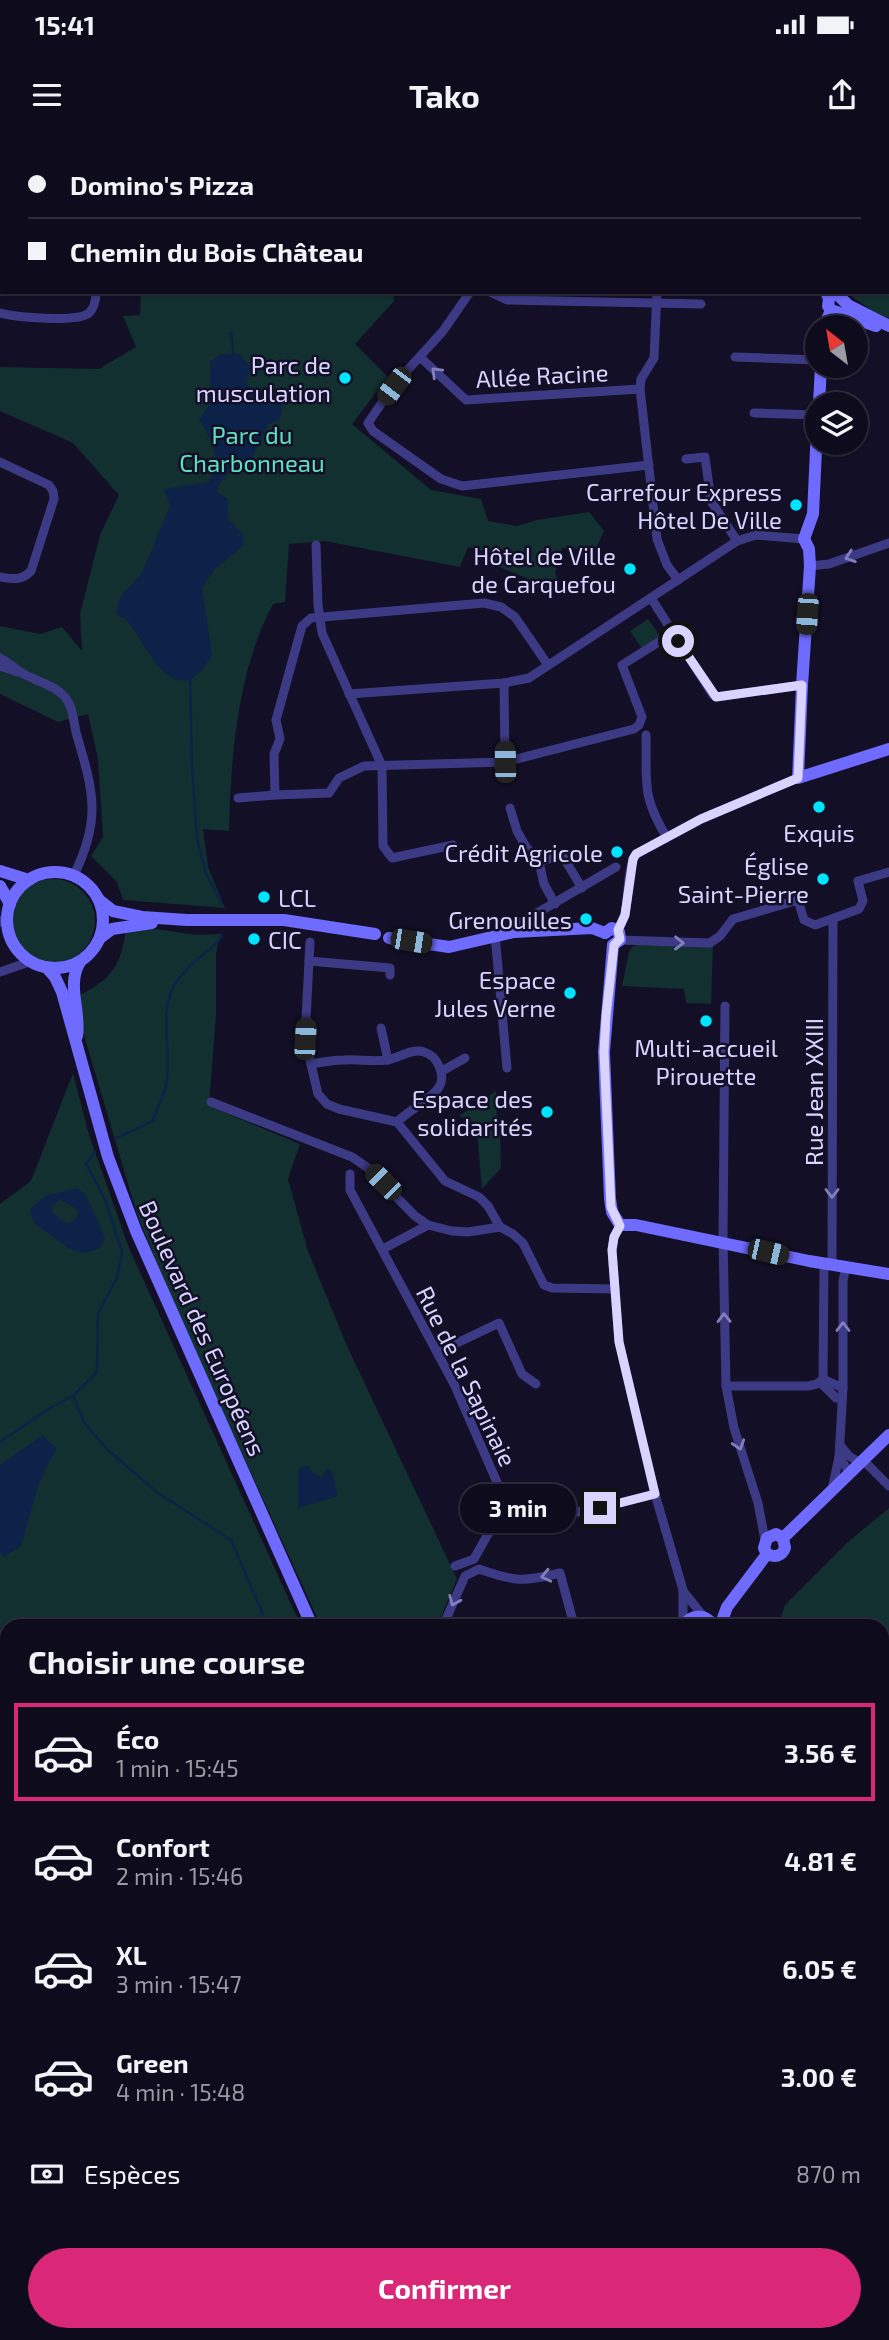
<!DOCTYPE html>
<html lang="fr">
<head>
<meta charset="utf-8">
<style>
  :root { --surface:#0e0b1c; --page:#1c1929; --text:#f1f3f6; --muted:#9b9ba3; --line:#2e2b3b; --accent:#db2777 }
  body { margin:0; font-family:"Exo 2",sans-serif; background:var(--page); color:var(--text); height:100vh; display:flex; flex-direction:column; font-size:26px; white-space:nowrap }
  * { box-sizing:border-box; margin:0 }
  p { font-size:23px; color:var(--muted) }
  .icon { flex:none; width:38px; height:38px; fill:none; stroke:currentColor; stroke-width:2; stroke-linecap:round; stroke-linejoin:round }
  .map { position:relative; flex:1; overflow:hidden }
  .side { position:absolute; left:0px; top:1479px; width:889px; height:723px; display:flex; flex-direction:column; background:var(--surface); border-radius:21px 21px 0 0; box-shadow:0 2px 5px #0004,0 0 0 2px var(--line) }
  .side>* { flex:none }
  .top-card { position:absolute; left:0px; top:0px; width:889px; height:154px; box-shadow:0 2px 5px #0004,0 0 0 2px var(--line); display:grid; align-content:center; height:154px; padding:0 28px; background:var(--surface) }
  .needle { width:46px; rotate:329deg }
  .fabs { position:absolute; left:805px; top:175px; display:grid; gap:14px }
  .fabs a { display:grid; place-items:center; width:63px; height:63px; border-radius:50%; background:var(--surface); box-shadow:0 2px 5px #0004,0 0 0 2px var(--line); font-size:35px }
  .end { position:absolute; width:32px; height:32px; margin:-16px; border:9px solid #d9d4ff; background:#111; box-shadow:0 0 0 4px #111 }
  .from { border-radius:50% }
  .bubble { position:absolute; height:49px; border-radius:24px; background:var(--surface); box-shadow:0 2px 5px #0004,0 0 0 2px var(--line); font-size:23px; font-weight:700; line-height:49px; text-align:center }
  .car { position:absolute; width:21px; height:42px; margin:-21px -10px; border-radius:9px; box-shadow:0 0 5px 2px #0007; background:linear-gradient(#222 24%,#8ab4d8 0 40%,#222 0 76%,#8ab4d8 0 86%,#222 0) }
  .top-card b { display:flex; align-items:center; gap:24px; height:66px; font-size:26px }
  .top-card b+b { border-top:2px solid var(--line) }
  .top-card i { width:18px; height:18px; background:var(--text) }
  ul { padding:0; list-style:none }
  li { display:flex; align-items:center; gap:21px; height:98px; margin:0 14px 10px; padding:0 14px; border:4px solid transparent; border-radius:0px }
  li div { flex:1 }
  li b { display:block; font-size:26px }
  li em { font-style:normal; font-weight:700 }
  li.active { border-color:var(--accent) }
  li>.icon { width:63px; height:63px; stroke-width:1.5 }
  h2 { padding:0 28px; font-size:32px; line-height:84px }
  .pay { display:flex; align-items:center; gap:18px; height:77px; padding:0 28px; font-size:26px }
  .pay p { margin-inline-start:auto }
  .primary-button { display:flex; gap:14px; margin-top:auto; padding:14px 28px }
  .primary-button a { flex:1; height:80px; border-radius:42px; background:var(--accent); color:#fff; font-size:28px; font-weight:700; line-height:80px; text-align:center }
  .status { display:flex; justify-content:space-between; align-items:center; height:49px; padding:0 35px; background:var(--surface); direction:ltr }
  .status svg { height:19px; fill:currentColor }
  header { display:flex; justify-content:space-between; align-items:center; height:91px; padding:0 28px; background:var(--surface); font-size:32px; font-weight:700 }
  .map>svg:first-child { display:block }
  .green { fill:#12302f }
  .water { fill:#0c2248; fill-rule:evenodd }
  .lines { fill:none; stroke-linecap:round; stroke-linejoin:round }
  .stream { stroke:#0c2248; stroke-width:2.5 }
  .street { stroke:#3d3a85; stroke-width:9 }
  .secondary { stroke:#6f6bff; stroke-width:12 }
  .highway { stroke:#ff4fa3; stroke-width:16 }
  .oneway { stroke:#837fbc }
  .route { stroke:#d9d4ff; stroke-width:9 }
  .poi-dot { fill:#00e5ff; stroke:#130f26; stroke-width:2.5 }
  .labels { text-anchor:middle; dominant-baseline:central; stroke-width:5; stroke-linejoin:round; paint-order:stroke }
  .poi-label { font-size:24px; fill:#d9d4ff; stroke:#130f26; text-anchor:end }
  .street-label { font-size:24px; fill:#d9d4ff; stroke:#130f26 }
  .park-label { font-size:24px; fill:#5fe0c0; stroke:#130f26 }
</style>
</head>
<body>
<div class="status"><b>15:41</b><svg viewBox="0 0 49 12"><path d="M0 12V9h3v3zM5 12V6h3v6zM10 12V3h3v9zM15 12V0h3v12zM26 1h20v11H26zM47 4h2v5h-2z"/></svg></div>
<header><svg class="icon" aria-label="menu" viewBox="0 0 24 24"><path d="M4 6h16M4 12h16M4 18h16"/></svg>Tako<svg class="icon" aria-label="share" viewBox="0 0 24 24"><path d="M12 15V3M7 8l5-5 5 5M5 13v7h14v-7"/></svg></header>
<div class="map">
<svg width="889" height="2200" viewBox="0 0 889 2200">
  <rect width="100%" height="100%" fill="#130f26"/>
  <g class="green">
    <path d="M887,98L889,99V182L845,152H887Z"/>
    <path d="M141,152H394V161L355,204L388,237L352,284L431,350L481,359L488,381L517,386L537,380L589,372L604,391L595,410L562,408L555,433L560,444L544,454L529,439L494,425L495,414L468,407L460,427L325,401L289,404L285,462L273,464C237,532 231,616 229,691L203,689L208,727L225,768L123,760L117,742L91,716L103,697L98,619L88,574L58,582L0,554V486L40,494L62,487L82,511L80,474L100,395L119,355L73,303L0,271V227L99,229L136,207L123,176L140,175Z"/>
    <path d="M648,479L661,497L642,509L630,491Z"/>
    <circle cx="53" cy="781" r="42"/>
    <path d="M156,789L197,795L220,794L216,814V875L209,966L300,1004L288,1039L308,1111L347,1206L457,1439L437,1486H321L175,1167L137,1074L83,892L80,855C112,839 121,825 126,790Z"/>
    <path d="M638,805H713L711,864L686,863L684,849L622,846L629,812L632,807Z"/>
    <path d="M73,933L89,995L129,1108L301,1486H7V1701L0,1708V1064L31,1041Z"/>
    <path d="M496,951L497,985H478L459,976Z"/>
    <path d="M500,990L501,1028L482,1049L477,991Z"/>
    <path d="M889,1368V1595L882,1602V1486H778L785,1465L848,1402Z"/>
    <path d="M889,1646V2108L882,2092V1654Z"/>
    <path d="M882,2145L889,2155V2200H509L511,2194H882Z"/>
    <path d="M317,2195V2194L397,2195L396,2200H316Z"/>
    <path d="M418,2195H476L473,2200H417Z"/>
  </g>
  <g class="water">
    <path d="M221,214H239L251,227L246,244L283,264L280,279L268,285L251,321C234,329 222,333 217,352L228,359V379L243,394L244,405L215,429L202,447L212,515C176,578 150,510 126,479L119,476L116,472L120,457L142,433L170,366L164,349L209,342C222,314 213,303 199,279L210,264V222Z"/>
    <path d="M77,1048L86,1055L105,1098L99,1109L83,1113L68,1108L34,1083L30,1069L45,1056ZM60,1060L77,1069L78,1074L75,1080L66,1083L53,1073L51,1066Z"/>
    <path d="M43,1295L57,1309C36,1339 32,1372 21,1406L4,1417L0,1412V1325Z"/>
    <path d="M308,1325L313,1333L322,1337L327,1328L332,1332L338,1356L298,1368V1330Z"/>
  </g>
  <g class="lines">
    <g class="stream">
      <path d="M231,193L234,217"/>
      <path d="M190,539L192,626L197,699L206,733L222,764"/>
      <path d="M115,999L153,981C156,969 164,957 166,945C173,912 157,874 175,844C188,823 206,815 221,798V794"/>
      <path d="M73,1256L85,1284L108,1310L158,1353L231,1400L268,1486"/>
      <path d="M0,1302L50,1268L73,1256L97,1232L98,1173L117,1138L122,1112L105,1059L86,1024L95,1012"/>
      <path d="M882,1823L889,1819"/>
    </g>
    <g class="street">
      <path d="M19,2V0"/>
      <path d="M106,2V0"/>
      <path d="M505,2V0"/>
      <path d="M668,2V0"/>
      <path d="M887,79H889"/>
      <path d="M0,122L2,109"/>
      <path d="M470,152L443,191L394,245L368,283L373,291L441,339L462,346L649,325"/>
      <path d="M490,152L507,160L701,164"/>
      <path d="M657,152L654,218L641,239L640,249L657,399L667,425L678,440"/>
      <path d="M0,173C16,177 77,183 89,173C95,167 96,160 96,152"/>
      <path d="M420,217L466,260L640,249"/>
      <path d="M735,217L817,220"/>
      <path d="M754,273L817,275"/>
      <path d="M686,319L705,317L711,361L737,401"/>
      <path d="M0,322L49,345L53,351L54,359L31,431C21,441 13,439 0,437"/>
      <path d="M316,405L318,465L322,493L382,626L383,706L392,718L453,705"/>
      <path d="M810,426L829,424L889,403"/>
      <path d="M651,458L713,555L716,557L802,545"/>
      <path d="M0,518C8,522 14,528 22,533C35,541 53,544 64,556C74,567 73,582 77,596C94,653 101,680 74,735"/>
      <path d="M548,525L515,477L501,467L484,463L311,478L302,486L276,580L280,599L274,614L275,655L329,653L339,638L364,626L505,622L634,589L639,585L642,577L622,525L673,493"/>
      <path d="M0,526L18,532"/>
      <path d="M504,543L505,622"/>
      <path d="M349,554L504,543L529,538L737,401L756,395L804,399"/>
      <path d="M646,595C647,641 641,655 666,696"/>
      <path d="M238,658L275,655"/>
      <path d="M510,668L517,691L526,707L539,722L544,744L555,764"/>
      <path d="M539,722L562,715L582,748"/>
      <path d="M0,782L7,777"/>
      <path d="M618,790C633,768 623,737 636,714L701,679L798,638"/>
      <path d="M514,792L520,783L616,727"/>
      <path d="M495,795L507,928"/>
      <path d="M620,800L710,803L720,796L733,779L798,760L804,780L815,785L859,769L863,761L858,741L889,732"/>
      <path d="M309,821L310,802"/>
      <path d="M0,832L29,822"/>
      <path d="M390,835V828L309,821L305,899L318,954L327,964L339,969L397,982L445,1041L479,1057L488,1066L500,1087"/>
      <path d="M725,866L723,1098L726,1246L734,1288L758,1363L765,1400"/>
      <path d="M381,888L388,920"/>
      <path d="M311,924C322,922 333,920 344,920C358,919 373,922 387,920C399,918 412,908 424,912C438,916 446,936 439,947C433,958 408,971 397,982"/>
      <path d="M442,931L465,918"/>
      <path d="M211,962L352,1017L368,1028L415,1076L428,1085L452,1091L468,1092L500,1087L513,1094L523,1103L544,1145L552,1148L615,1149"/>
      <path d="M350,1034V1050L454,1244L514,1381"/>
      <path d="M620,1085L614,1097L612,1110L619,1202L655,1354L683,1450V1485"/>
      <path d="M383,1109L428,1085"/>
      <path d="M832,1125L833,779"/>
      <path d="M846,1126L843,1141V1248L839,1317L850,1333"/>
      <path d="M438,1212L499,1183L522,1234L536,1244"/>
      <path d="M823,1239L824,1124"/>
      <path d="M823,1239L843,1248"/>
      <path d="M820,1242L836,1258L842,1259"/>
      <path d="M726,1246H808L817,1244L823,1239"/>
      <path d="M840,1305L849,1316L860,1323"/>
      <path d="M863,1320L889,1346"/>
      <path d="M832,1350L839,1317"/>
      <path d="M455,1426L474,1419L488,1394L496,1386L600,1368L655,1354"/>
      <path d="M683,1451L704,1477"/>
      <path d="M443,1486L465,1436L479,1429C516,1442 522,1442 560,1433L574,1485"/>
      <path d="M0,1903L7,1894"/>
      <path d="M0,1929L7,1933"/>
      <path d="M0,2140L7,2123"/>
      <path d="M0,2191L5,2200"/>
      <path d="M287,2194L292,2200"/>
      <path d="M129,2200L132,2194"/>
      <path d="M299,2200L303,2194"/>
    </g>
    <g class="secondary">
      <path d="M838,2L839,0"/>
      <path d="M826,152L829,159L828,166L831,170"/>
      <path d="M835,152L848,165L889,186"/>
      <path d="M831,170L876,186"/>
      <path d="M824,187L831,170"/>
      <path d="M819,264L821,226"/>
      <path d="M817,288L813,374L804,399L809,409L810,426L802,545L798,638L889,609"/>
      <path d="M0,731L29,740"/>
      <circle cx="55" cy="780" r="48"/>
      <path d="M0,746L10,764"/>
      <path d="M99,760L113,771L142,777L187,780H284L375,794"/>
      <path d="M605,793L612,788L619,792L620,800L613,805"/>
      <path d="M100,798L112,789L152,783"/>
      <path d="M389,798L449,807L514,792L592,788L605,793"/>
      <path d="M613,805L604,912L610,1059L612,1072L620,1085H636L809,1121L889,1134"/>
      <path d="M47,828L55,837L62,852L108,1017L136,1091L312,1486"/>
      <path d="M77,896C81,871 66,845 80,822"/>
      <path d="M783,1398L889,1295"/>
      <path d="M767,1414L764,1408L767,1398L776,1394L783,1398"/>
      <path d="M767,1414C775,1418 782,1416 785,1408L783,1398"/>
      <path d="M683,1486C691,1474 705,1473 714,1486"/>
      <path d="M720,1486L727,1467L767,1414"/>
      <path d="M882,2130L889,2139"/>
      <path d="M405,2200L406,2194"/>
    </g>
    <g class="highway">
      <path d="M882,1618L889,1611"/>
      <path d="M882,1635L889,1627"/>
      <path d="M482,2200L485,2194"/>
      <path d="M495,2200L497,2194"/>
    </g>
  </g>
  <defs><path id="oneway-chevron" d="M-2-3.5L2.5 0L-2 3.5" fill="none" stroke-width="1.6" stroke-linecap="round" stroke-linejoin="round" transform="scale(1.75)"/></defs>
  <g class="oneway">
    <use href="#oneway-chevron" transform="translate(436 232) rotate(-136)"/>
    <use href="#oneway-chevron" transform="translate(850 417) rotate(161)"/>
    <use href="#oneway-chevron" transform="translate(679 803) rotate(1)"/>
    <use href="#oneway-chevron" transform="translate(832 1053) rotate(90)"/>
    <use href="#oneway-chevron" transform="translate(724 1178) rotate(-91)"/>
    <use href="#oneway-chevron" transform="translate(843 1187) rotate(-90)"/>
    <use href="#oneway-chevron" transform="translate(739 1305) rotate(72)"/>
    <use href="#oneway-chevron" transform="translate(546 1436) rotate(167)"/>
    <use href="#oneway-chevron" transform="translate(454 1461) rotate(113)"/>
  </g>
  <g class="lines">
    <path class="route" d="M600,1368L655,1354L619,1202L612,1110L614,1097L620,1086L611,1067L604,912L606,876L614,805L620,799L618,790L625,775L633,719L636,714L701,679L798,638L802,545L716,557L678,501"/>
  </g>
  <g class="poi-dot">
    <circle cx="345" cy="238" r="7"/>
    <circle cx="796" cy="365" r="7"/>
    <circle cx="630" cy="429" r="7"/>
    <circle cx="819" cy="667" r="7"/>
    <circle cx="617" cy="712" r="7"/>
    <circle cx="823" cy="739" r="7"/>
    <circle cx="264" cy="757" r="7"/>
    <circle cx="586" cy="779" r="7"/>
    <circle cx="254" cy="799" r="7"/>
    <circle cx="570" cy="853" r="7"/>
    <circle cx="706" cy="881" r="7"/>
    <circle cx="547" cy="972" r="7"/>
  </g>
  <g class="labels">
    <g class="poi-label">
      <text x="331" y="224">Parc de<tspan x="331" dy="28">musculation</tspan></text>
      <text x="782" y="351">Carrefour Express<tspan x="782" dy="28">Hôtel De Ville</tspan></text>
      <text x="616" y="415">Hôtel de Ville<tspan x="616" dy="28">de Carquefou</tspan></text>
      <text x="819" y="692" text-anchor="middle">Exquis</text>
      <text x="603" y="712">Crédit Agricole</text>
      <text x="809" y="725">Église<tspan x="809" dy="28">Saint-Pierre</tspan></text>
      <text x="278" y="757" text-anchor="start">LCL</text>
      <text x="572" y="779">Grenouilles</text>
      <text x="268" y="799" text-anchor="start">CIC</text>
      <text x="556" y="839">Espace<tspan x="556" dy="28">Jules Verne</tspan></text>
      <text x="706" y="907" text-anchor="middle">Multi-accueil<tspan x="706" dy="28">Pirouette</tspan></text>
      <text x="533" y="958">Espace des<tspan x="533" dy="28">solidarités</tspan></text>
    </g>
    <g class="street-label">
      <text transform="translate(542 235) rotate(-3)">Allée Racine</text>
      <text transform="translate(813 952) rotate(-90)">Rue Jean XXIII</text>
      <text transform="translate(203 1188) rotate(66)">Boulevard des Européens</text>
      <text transform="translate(467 1236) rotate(64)">Rue de la Sapinaie</text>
    </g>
    <g class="park-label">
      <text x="252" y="294">Parc du<tspan x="252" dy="28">Charbonneau</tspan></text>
    </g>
  </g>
</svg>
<div class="fabs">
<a><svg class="needle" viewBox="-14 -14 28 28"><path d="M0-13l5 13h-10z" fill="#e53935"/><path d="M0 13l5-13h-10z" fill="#9b9ba3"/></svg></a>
<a><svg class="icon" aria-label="layers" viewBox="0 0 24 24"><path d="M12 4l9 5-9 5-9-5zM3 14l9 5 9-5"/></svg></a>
</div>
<i class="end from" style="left:678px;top:501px"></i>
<i class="end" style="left:600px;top:1368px"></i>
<div class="bubble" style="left:460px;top:1344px;width:116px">3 min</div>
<i class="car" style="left:394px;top:246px;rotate:217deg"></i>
<i class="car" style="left:807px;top:474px;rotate:184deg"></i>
<i class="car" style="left:505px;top:622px;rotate:359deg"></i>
<i class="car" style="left:411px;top:801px;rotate:99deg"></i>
<i class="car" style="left:305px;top:899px;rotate:3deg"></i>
<i class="car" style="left:383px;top:1042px;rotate:315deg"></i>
<i class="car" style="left:768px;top:1112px;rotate:103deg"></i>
<div class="top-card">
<b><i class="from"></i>Domino's Pizza</b>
<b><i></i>Chemin du Bois Château</b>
</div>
<section class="side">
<h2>Choisir une course</h2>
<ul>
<li class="active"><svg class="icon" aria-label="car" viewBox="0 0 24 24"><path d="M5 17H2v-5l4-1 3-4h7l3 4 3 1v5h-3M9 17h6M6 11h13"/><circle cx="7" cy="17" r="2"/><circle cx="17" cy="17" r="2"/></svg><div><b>Éco</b><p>1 min · 15:45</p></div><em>3.56 €</em></li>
<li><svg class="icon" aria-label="car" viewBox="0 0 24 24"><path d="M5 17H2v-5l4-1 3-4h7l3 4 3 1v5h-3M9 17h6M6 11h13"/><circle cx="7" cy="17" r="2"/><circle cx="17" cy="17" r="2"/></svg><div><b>Confort</b><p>2 min · 15:46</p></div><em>4.81 €</em></li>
<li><svg class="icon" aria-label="car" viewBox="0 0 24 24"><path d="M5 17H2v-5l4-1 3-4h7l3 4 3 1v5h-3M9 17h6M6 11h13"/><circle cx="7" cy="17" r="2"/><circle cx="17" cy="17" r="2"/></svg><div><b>XL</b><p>3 min · 15:47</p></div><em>6.05 €</em></li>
<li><svg class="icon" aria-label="car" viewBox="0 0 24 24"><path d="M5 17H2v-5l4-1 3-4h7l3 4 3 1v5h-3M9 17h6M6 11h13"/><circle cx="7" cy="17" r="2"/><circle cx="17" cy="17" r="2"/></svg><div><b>Green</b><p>4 min · 15:48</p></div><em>3.00 €</em></li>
</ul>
<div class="pay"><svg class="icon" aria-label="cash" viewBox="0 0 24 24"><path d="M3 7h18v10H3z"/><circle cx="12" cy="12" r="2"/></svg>Espèces<p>870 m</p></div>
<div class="primary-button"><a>Confirmer</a></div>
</section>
</div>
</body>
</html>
